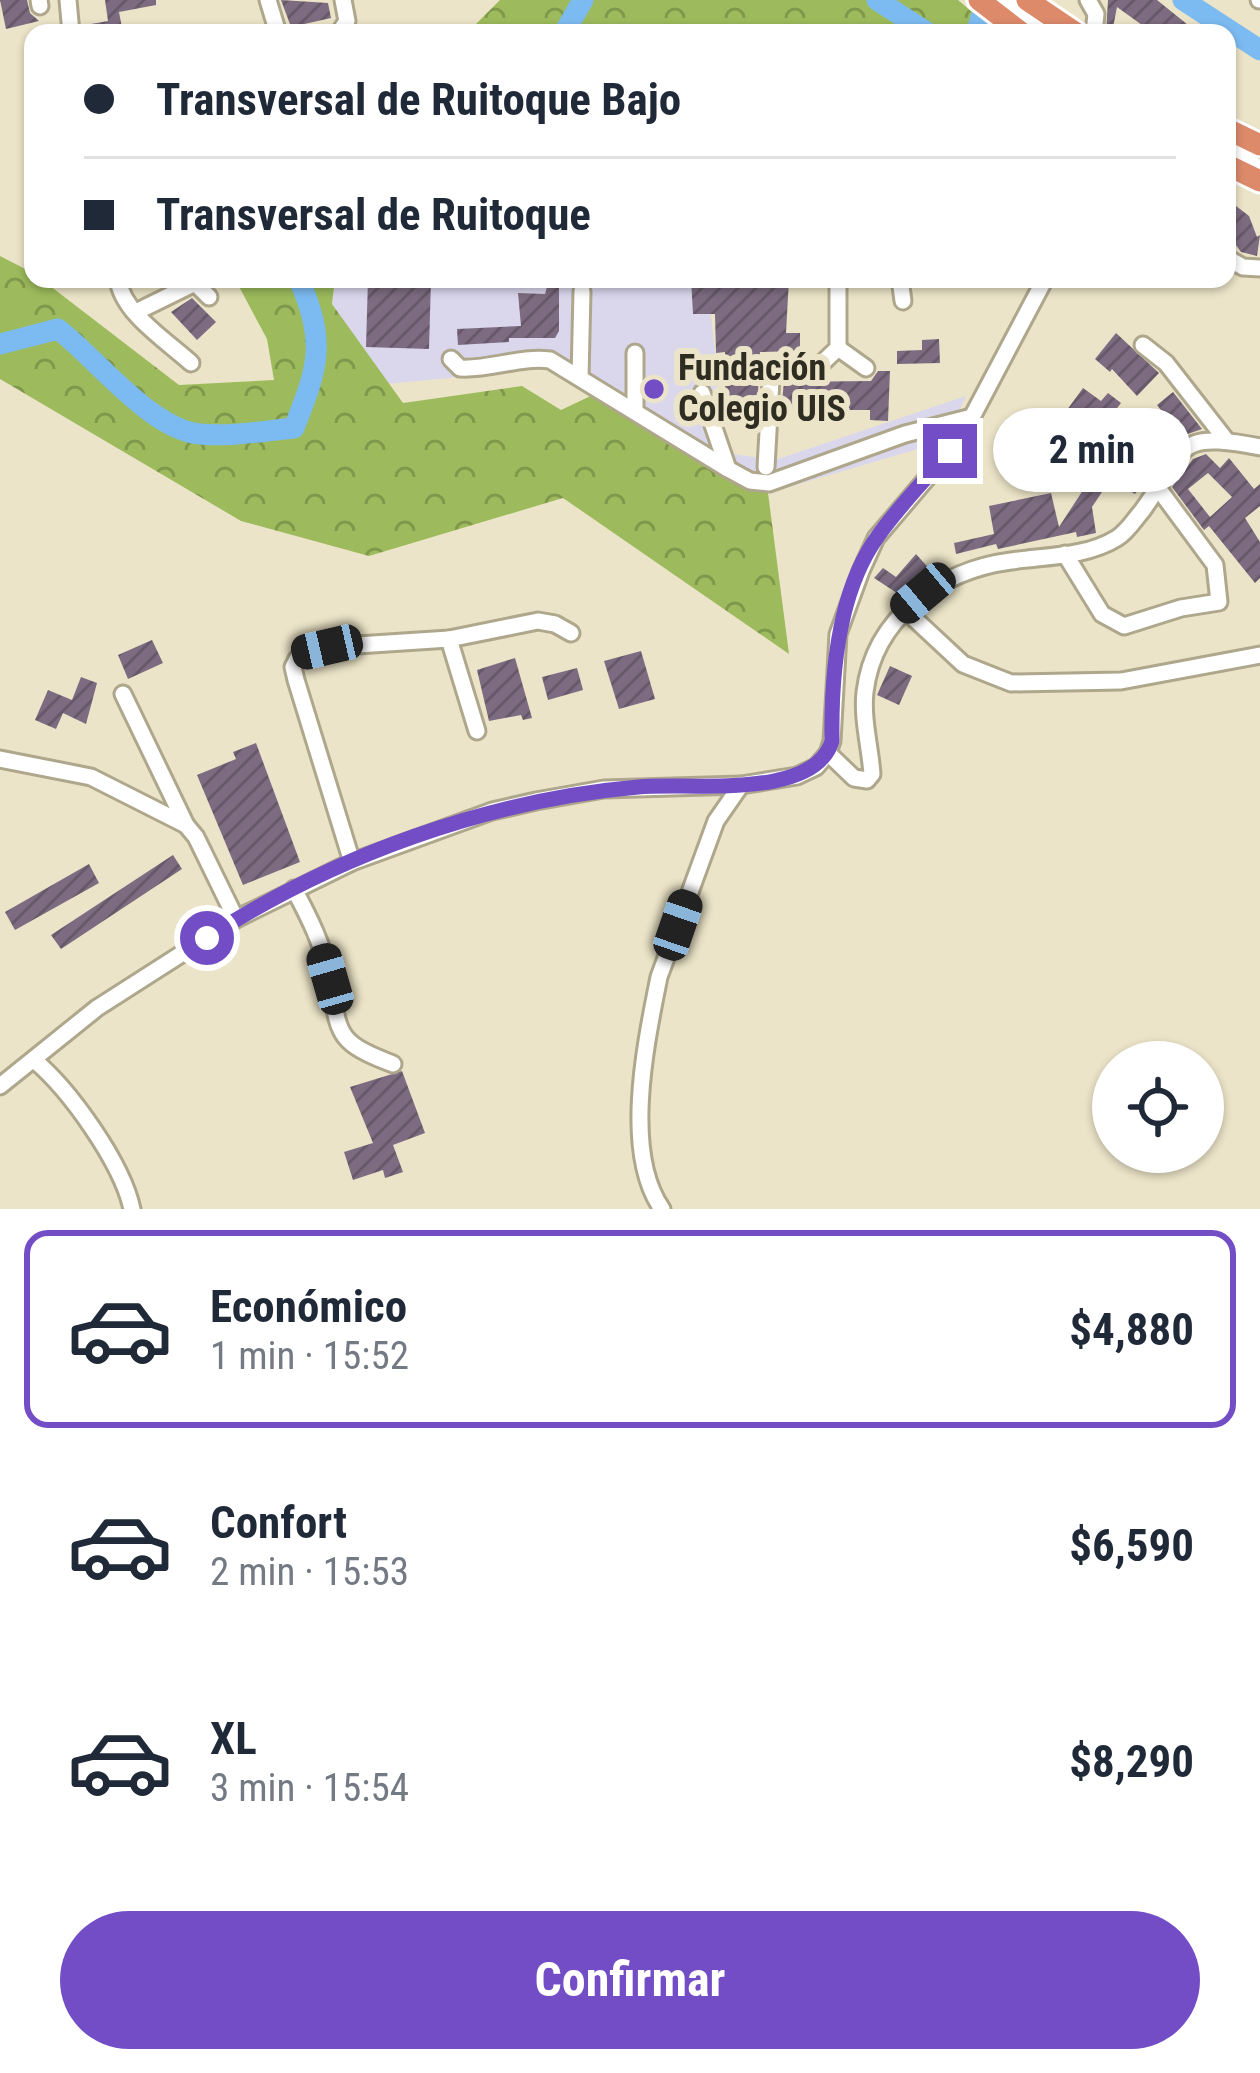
<!DOCTYPE html>
<html lang="es">
<head>
<meta charset="utf-8">
<style>
  :root { --surface:#fff; --page:#f6f6f7; --text:#1f2937; --muted:#747a83; --line:#e0e1e3; --accent:#724dc6 }
  body { margin:0; font-family:"Roboto Condensed",sans-serif; background:var(--page); color:var(--text); height:100vh; display:flex; flex-direction:column; font-size:45px; white-space:nowrap }
  * { box-sizing:border-box; margin:0 }
  p { font-size:39px; color:var(--muted) }
  .icon { flex:none; width:66px; height:66px; fill:none; stroke:currentColor; stroke-width:2; stroke-linecap:round; stroke-linejoin:round }
  .map { position:relative; height:1209px; overflow:hidden }
  .drawer { display:flex; flex-direction:column; background:var(--surface); flex:1 }
  .drawer>* { flex:none }
  .top-card { position:absolute; left:24px; top:24px; width:1212px; height:264px; border-radius:24px; box-shadow:0 3px 9px #0004; display:grid; align-content:center; height:264px; padding:0 60px; background:var(--surface) }
  .tools { position:absolute; left:1092px; top:1041px; display:grid; gap:24px }
  .tools a { display:grid; place-items:center; width:132px; height:132px; border-radius:50%; background:var(--surface); box-shadow:0 3px 9px #0004; font-size:60px }
  .end { position:absolute; width:54px; height:54px; margin:-27px; border:15px solid #724dc6; background:#fff; box-shadow:0 0 0 6px #fff }
  .from { border-radius:50% }
  .bubble { position:absolute; height:84px; border-radius:42px; background:var(--surface); box-shadow:0 3px 9px #0004; font-size:39px; font-weight:700; line-height:84px; text-align:center }
  .car { position:absolute; width:36px; height:72px; margin:-36px -18px; border-radius:15px; box-shadow:0 0 9px 3px #0007; background:linear-gradient(#222 24%,#8ab4d8 0 40%,#222 0 76%,#8ab4d8 0 86%,#222 0) }
  .top-card b { display:flex; align-items:center; gap:42px; height:114px; font-size:45px }
  .top-card b+b { border-top:3px solid var(--line) }
  .top-card i { width:30px; height:30px; background:var(--text) }
  ul { padding:21px 0 0; list-style:none }
  li { display:flex; align-items:center; gap:36px; height:198px; margin:0 24px 18px; padding:0 36px; border:6px solid transparent; border-radius:24px }
  li div { flex:1 }
  li b { display:block; font-size:45px }
  li em { font-style:normal; font-weight:700 }
  li.active { border-color:var(--accent) }
  li>.icon { width:108px; height:108px; stroke-width:1.5 }
  .action { display:flex; gap:24px; margin-top:auto; padding:24px 60px }
  .action a { flex:1; height:138px; border-radius:72px; background:var(--accent); color:#fff; font-size:48px; font-weight:700; line-height:138px; text-align:center }
  .map>svg:first-child { display:block }
  .education { fill:#dad7ed }
  .forest { fill:url(#forest-crowns) }
  .lines { fill:none; stroke-linecap:round; stroke-linejoin:round }
  .river { stroke:#7cbbf1; stroke-width:21 }
  .building { fill:url(#building-hatch); fill-rule:evenodd }
  .minor-casing { stroke:#aea78c; stroke-width:21 }
  .highway-casing { stroke:#fff; stroke-width:27 }
  .minor { stroke:#fff; stroke-width:15 }
  .highway { stroke:#dd8a6b; stroke-width:21 }
  .route { stroke:#724dc6; stroke-width:15 }
  .poi-dot { fill:#724dc6; stroke:#ece4c8; stroke-width:4.5 }
  .labels { text-anchor:middle; dominant-baseline:central; stroke-width:12; stroke-linejoin:round; paint-order:stroke }
  .poi-label { font-size:36px; font-weight:bold; fill:#2f2c21; stroke:#ece4c8; text-anchor:start }
</style>
</head>
<body>
<div class="map">
<svg width="1260" height="1209" viewBox="0 0 1260 1209">
  <defs>
    <pattern id="forest-crowns" width="20" height="18" patternUnits="userSpaceOnUse" patternTransform="scale(3)"><rect width="20" height="18" fill="#9dbb5c"/><path d="M2 6a3 3 0 1 1 6 0M12 15a3 3 0 1 1 6 0" fill="none" stroke="#80984c"/></pattern>
    <pattern id="building-hatch" width="6" height="6" patternUnits="userSpaceOnUse" patternTransform="scale(3)"><rect width="6" height="6" fill="#7d6c81"/><path d="M-1 1l2-2M0 6l6-6M5 7l2-2" fill="none" stroke="#675969"/></pattern>
  </defs>
  <rect width="100%" height="100%" fill="#ece4c8"/>
  <path class="education" d="M335,279H707L726,453L775,460L966,396L945,441L768,493L730,482L698,455L550,368L387,384L332,304Z"/>
  <g class="forest">
    <path d="M500,0H958L997,33H721L710,24L693,33H467Z"/>
    <path d="M0,256L33,273V279H41L179,385L274,380L267,339L235,279H335L332,304L403,403L522,386L561,410L597,393L698,455L730,482L768,493L789,654L563,498L369,556L241,521L0,379Z"/>
  </g>
  <g class="lines">
    <g class="river">
      <path d="M877,0L928,33"/>
      <path d="M1183,0L1260,50"/>
      <path d="M564,33L583,0"/>
      <path d="M976,33L987,0"/>
      <path d="M0,344L58,329C96,358 151,430 200,434C231,437 263,431 294,428C319,365 326,343 299,279"/>
    </g>
  </g>
  <g class="building">
    <path d="M0,0H27L30,13L39,21L6,29Z"/>
    <path d="M105,0H156V5L119,12L123,33H93L91,24L108,21Z"/>
    <path d="M281,0L328,3L331,18L291,27Z"/>
    <path d="M1108,0H1157L1198,33H1153L1117,7L1112,33H1106Z"/>
    <path d="M1227,199L1249,216L1257,237L1260,235L1257,256L1241,252L1227,233Z"/>
    <path d="M368,279H431L429,349L366,347Z"/>
    <path d="M691,279H789L786,333H800V351L760,352L757,412H725V352L716,353L715,314H693Z"/>
    <path d="M547,287H559V331L555,338H509V342L458,345L457,329L521,326L518,293L545,294Z"/>
    <path d="M192,298L216,322L197,340L171,312Z"/>
    <path d="M1116,333L1159,373L1137,396L1112,369L1110,372L1095,359Z"/>
    <path d="M939,339L940,363L897,364V351L922,350V340Z"/>
    <path d="M878,371H890L888,421L870,420V410H781L784,382L871,381Z"/>
    <path d="M1083,388L1101,401L1108,393L1121,403L1095,437L1112,449L1131,422L1143,430L1128,450L1154,469L1135,494L1110,480L1092,507L1096,533L1077,537L1076,532L998,549L996,544L956,554L954,543L994,534L989,506L1051,493L1059,527L1100,464L1076,448L1068,459L1055,450L1074,421L1064,414Z"/>
    <path d="M1173,392L1202,429L1185,435L1180,425L1173,435L1160,420L1164,414L1157,405Z"/>
    <path d="M1206,454L1220,468L1229,458L1254,489L1260,484V506L1245,518L1260,542V578L1255,583L1209,526L1204,530L1172,487L1193,459ZM1208,473L1232,497L1210,517L1188,489Z"/>
    <path d="M916,554L934,574L903,597L874,578L883,568L896,577Z"/>
    <path d="M152,640L163,663L128,679L118,655Z"/>
    <path d="M641,651L655,699L619,709L604,661Z"/>
    <path d="M515,658L532,718L523,720L521,715L489,721L477,670Z"/>
    <path d="M890,666L912,676L899,705L877,695Z"/>
    <path d="M577,668L583,690L548,700L542,677Z"/>
    <path d="M81,677L97,683L86,724L63,713L56,729L35,720L48,690L72,700Z"/>
    <path d="M256,743L300,862L243,885L197,775L236,759L233,752Z"/>
    <path d="M173,855L182,869L61,949L51,935Z"/>
    <path d="M89,864L99,883L15,930L5,912Z"/>
    <path d="M402,1071L425,1133L393,1145L403,1172L385,1178L383,1170L353,1180L344,1152L373,1143L350,1087Z"/>
  </g>
  <g class="lines">
    <g class="minor-casing">
      <g id="minor">
        <path d="M39,0L40,6"/>
        <path d="M68,0L71,33"/>
        <path d="M268,0L278,33"/>
        <path d="M1008,0L1055,33"/>
        <path d="M1088,0L1096,14L1094,33"/>
        <path d="M1259,0H1260"/>
        <path d="M339,33L347,21L343,0"/>
        <path d="M1227,151L1260,168"/>
        <path d="M1227,258L1243,267L1260,268"/>
        <path d="M118,279C122,313 167,341 191,363"/>
        <path d="M191,279L209,297"/>
        <path d="M900,279L903,301"/>
        <path d="M136,312L195,283"/>
        <path d="M1143,345L1166,363L1226,440"/>
        <path d="M838,348L866,368"/>
        <path d="M635,353V411"/>
        <path d="M451,359L460,368C490,370 520,356 550,360L728,469L750,481L769,483L905,434L972,417"/>
        <path d="M580,378L582,291"/>
        <path d="M702,393L728,469"/>
        <path d="M766,467L771,379L779,368H817L838,348V279"/>
        <path d="M1065,554L1102,614L1124,626L1181,608L1219,602L1215,565L1158,488"/>
        <path d="M904,609L963,664L1011,683L1121,681L1260,655"/>
        <path d="M449,639L477,731"/>
        <path d="M123,694L186,825"/>
        <path d="M828,753L854,778L867,780L872,774C870,747 862,718 865,692C874,617 941,570 1011,561C1045,556 1087,557 1117,538C1128,531 1134,520 1142,511C1188,448 1172,430 1260,447"/>
        <path d="M0,759L91,777L186,825L196,837L236,919"/>
        <path d="M352,862L296,680L293,667L297,659L303,653L327,647L449,639L538,621L555,624L571,633"/>
        <path d="M294,889C309,917 324,947 330,979C339,1034 335,1042 393,1064"/>
        <path d="M34,1060C70,1090 122,1163 132,1209"/>
        <path d="M0,1086L97,1008L236,919L352,862L492,811L536,801L604,789L741,785L797,776L816,767L828,753L832,741L838,634L861,571L876,538L950,451L972,417L1045,279"/>
        <path d="M662,1209C622,1152 646,1042 659,977L716,821L741,785"/>
      </g>
    </g>
    <g class="highway-casing">
      <g id="highway">
        <path d="M979,0L1022,33"/>
        <path d="M1027,0L1076,33"/>
        <path d="M1227,129L1260,145"/>
        <path d="M1227,165L1260,181"/>
      </g>
    </g>
    <use href="#minor" class="minor"/>
    <use href="#highway" class="highway"/>
  </g>
  <g class="lines">
    <path class="route" d="M207,938C333,856 488,800 638,787C688,782 814,801 832,741C831,675 838,591 878,536C899,506 926,479 950,451"/>
  </g>
  <circle class="poi-dot" cx="654" cy="389" r="12"/>
  <g class="labels">
    <g class="poi-label">
      <text x="678" y="368">Fundación<tspan x="678" dy="41">Colegio UIS</tspan></text>
    </g>
  </g>
</svg>
<div class="tools">
<a><svg class="icon" aria-label="locate" viewBox="0 0 24 24"><circle cx="12" cy="12" r="6"/><path d="M12 2v4M12 18v4M2 12h4M18 12h4"/></svg></a>
</div>
<i class="end from" style="left:207px;top:938px"></i>
<i class="end" style="left:950px;top:451px"></i>
<div class="bubble" style="left:993px;top:408px;width:198px">2 min</div>
<i class="car" style="left:923px;top:593px;rotate:230deg"></i>
<i class="car" style="left:327px;top:647px;rotate:257deg"></i>
<i class="car" style="left:678px;top:925px;rotate:19deg"></i>
<i class="car" style="left:330px;top:979px;rotate:344deg"></i>
<div class="top-card">
<b><i class="from"></i>Transversal de Ruitoque Bajo</b>
<b><i></i>Transversal de Ruitoque</b>
</div>
</div>
<section class="drawer">
<ul>
<li class="active"><svg class="icon" aria-label="car" viewBox="0 0 24 24"><path d="M5 17H2v-5l4-1 3-4h7l3 4 3 1v5h-3M9 17h6M6 11h13"/><circle cx="7" cy="17" r="2"/><circle cx="17" cy="17" r="2"/></svg><div><b>Económico</b><p>1 min · 15:52</p></div><em>$4,880</em></li>
<li><svg class="icon" aria-label="car" viewBox="0 0 24 24"><path d="M5 17H2v-5l4-1 3-4h7l3 4 3 1v5h-3M9 17h6M6 11h13"/><circle cx="7" cy="17" r="2"/><circle cx="17" cy="17" r="2"/></svg><div><b>Confort</b><p>2 min · 15:53</p></div><em>$6,590</em></li>
<li><svg class="icon" aria-label="car" viewBox="0 0 24 24"><path d="M5 17H2v-5l4-1 3-4h7l3 4 3 1v5h-3M9 17h6M6 11h13"/><circle cx="7" cy="17" r="2"/><circle cx="17" cy="17" r="2"/></svg><div><b>XL</b><p>3 min · 15:54</p></div><em>$8,290</em></li>
</ul>
<div class="action"><a>Confirmar</a></div>
</section>
</body>
</html>
